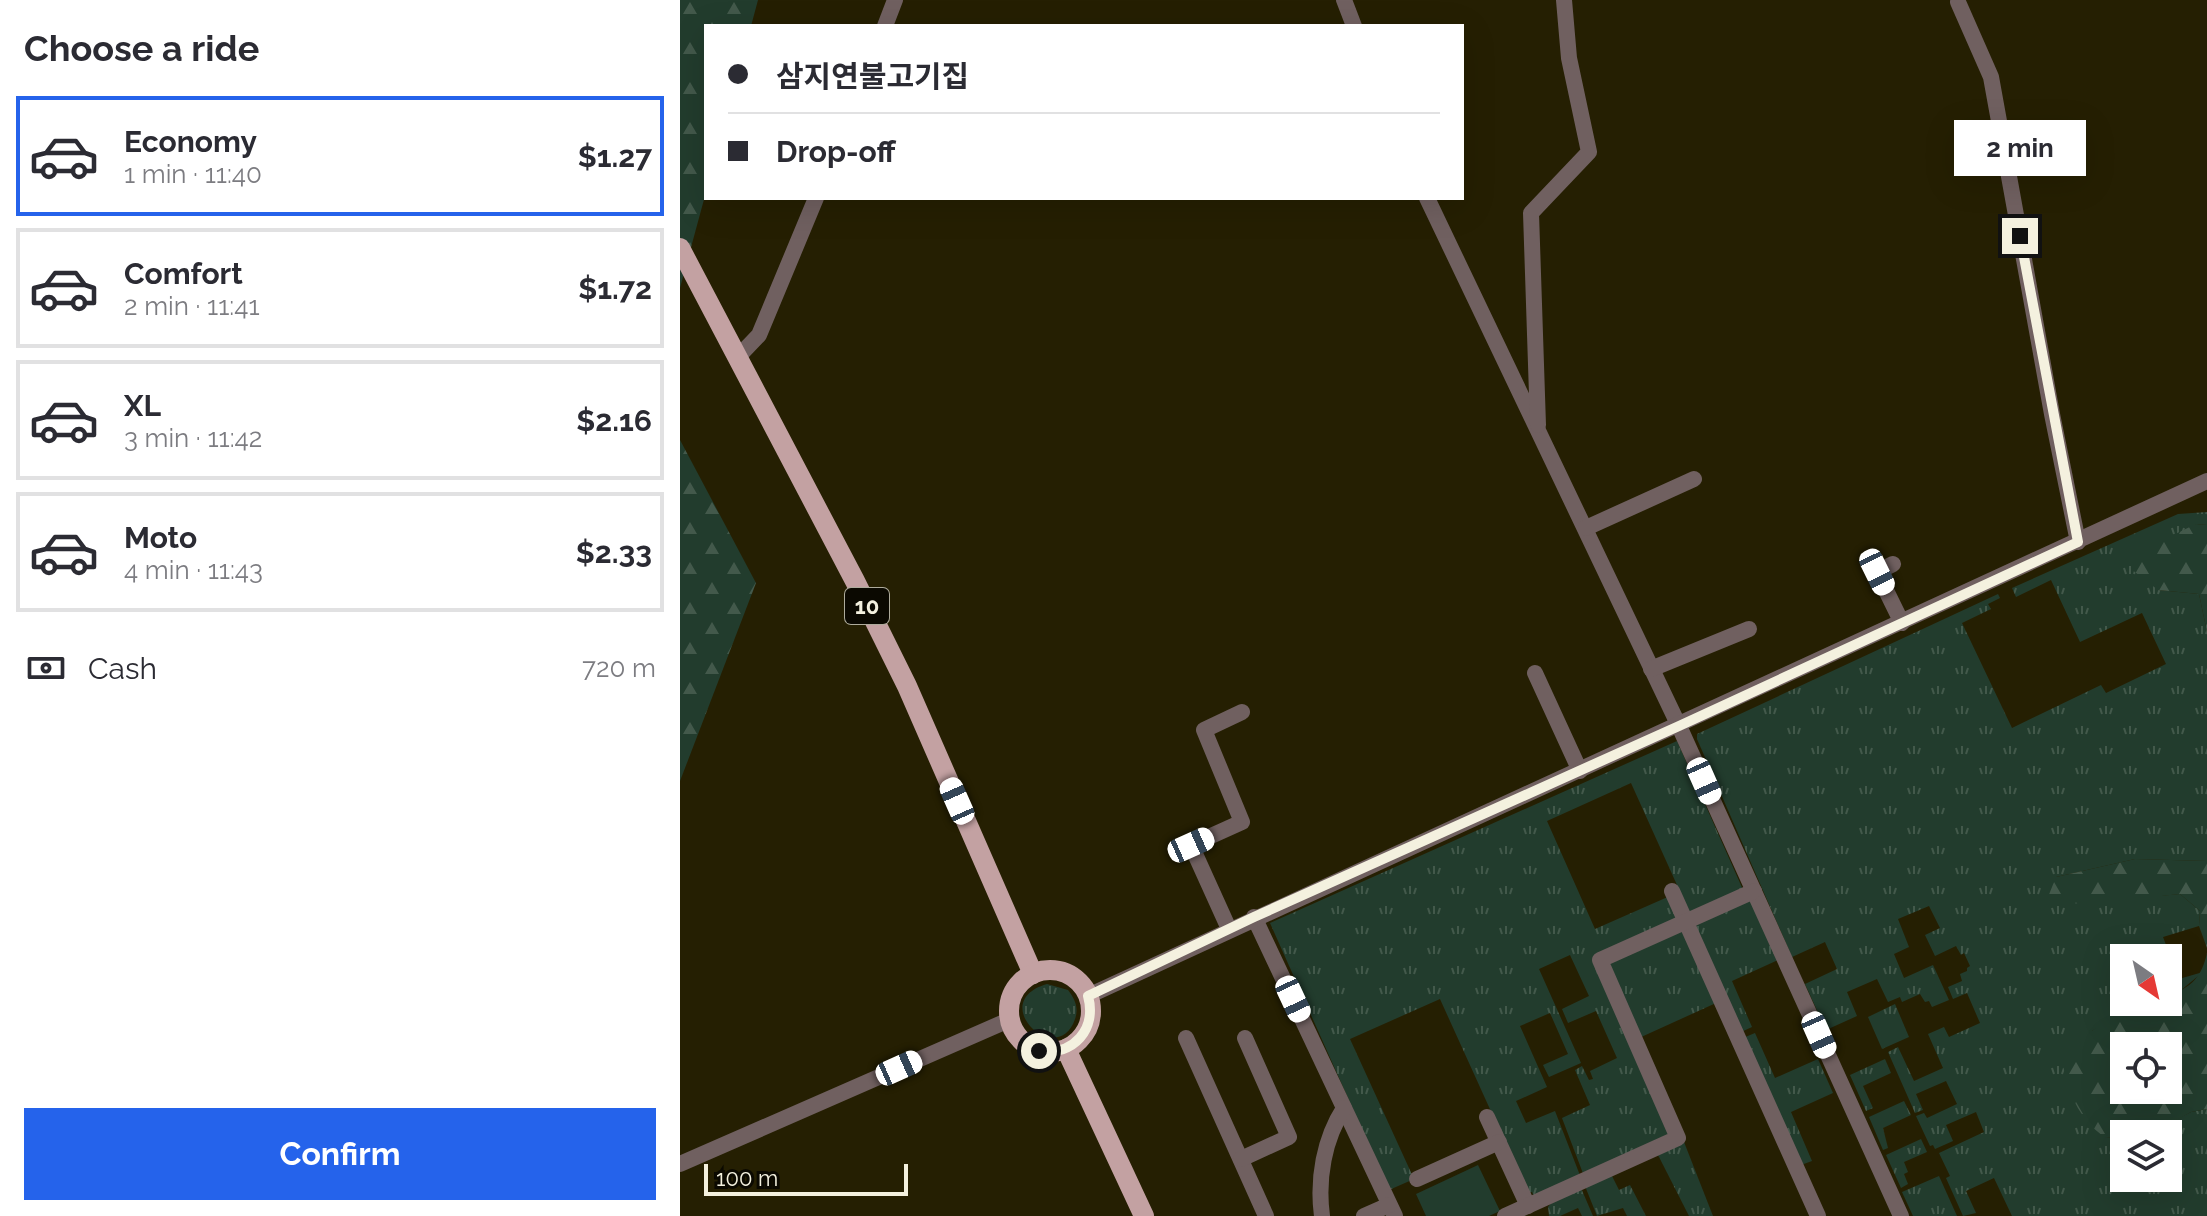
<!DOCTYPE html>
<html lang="en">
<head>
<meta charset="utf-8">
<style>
  :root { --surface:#fff; --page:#f2f2f3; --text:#2b2b33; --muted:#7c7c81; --line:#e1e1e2; --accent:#2563eb }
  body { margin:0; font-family:Raleway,"Noto Sans KR",sans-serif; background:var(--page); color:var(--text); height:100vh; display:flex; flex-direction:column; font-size:30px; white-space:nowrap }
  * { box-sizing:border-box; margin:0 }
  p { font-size:26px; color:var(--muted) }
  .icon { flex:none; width:44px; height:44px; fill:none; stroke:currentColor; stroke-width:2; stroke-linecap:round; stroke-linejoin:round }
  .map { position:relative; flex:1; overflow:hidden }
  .drawer { display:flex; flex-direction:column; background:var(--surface); width:680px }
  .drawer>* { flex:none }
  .banner { position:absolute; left:24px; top:24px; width:760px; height:176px; border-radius:0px; box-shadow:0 8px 32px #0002; display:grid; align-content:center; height:176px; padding:0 24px; background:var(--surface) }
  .needle { width:52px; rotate:146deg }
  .fabs { position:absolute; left:1430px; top:944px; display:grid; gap:16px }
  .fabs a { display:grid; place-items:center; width:72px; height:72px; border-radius:0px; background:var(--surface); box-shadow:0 8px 32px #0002; font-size:40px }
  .scale { position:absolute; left:24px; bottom:20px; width:204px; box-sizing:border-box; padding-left:8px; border:4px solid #f4f1df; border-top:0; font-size:22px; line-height:28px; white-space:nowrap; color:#f4f1df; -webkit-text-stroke:6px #0b0901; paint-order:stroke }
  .end { position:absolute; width:36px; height:36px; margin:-18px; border:10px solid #f4f1df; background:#111; box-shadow:0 0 0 4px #111 }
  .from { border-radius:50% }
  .bubble { position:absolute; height:56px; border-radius:0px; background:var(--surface); box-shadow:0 8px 32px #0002; font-size:26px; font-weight:700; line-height:56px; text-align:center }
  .car { position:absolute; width:24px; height:48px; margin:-24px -12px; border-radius:10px; box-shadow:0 0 6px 2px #0007; background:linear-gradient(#fff 24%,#345 0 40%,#fff 0 76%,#345 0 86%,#fff 0) }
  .banner b { display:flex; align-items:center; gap:28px; height:76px; font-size:30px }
  .banner b+b { border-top:2px solid var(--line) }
  .banner i { width:20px; height:20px; background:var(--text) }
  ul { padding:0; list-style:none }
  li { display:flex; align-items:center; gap:24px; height:120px; margin:0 16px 12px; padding:0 8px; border:4px solid var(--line); border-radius:0px }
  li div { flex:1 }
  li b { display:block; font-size:30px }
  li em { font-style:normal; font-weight:700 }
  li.current { border-color:var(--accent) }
  li>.icon { width:72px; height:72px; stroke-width:1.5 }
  h2 { padding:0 24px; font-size:36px; line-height:96px }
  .pay { display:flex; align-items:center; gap:20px; height:88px; padding:0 24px; font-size:30px }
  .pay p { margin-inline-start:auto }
  .action { display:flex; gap:16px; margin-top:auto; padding:16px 24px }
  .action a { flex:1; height:92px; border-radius:0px; background:var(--accent); color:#fff; font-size:32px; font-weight:700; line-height:92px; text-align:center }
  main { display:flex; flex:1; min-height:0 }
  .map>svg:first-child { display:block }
  .grass { fill:url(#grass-tufts) }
  .forest { fill:url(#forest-firs); fill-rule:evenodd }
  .park { fill:#223c2d }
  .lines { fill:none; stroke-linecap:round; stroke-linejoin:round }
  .minor { stroke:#706060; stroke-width:16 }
  .major { stroke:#c3a1a2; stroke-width:20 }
  .route { stroke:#f4f1df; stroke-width:10 }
  .labels { text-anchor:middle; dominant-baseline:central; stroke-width:6; stroke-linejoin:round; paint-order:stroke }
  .shield { fill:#0b0901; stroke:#aeab9c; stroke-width:2 }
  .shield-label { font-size:22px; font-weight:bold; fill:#f4f1df }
</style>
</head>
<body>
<main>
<section class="drawer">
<h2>Choose a ride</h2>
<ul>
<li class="current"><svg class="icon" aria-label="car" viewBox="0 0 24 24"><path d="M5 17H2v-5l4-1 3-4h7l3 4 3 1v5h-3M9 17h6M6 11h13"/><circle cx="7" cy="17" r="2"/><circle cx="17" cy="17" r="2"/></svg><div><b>Economy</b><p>1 min · 11:40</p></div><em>$1.27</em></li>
<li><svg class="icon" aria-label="car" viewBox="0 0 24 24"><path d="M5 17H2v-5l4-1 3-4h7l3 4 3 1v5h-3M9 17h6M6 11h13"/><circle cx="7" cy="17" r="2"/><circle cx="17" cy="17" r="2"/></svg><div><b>Comfort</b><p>2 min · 11:41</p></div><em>$1.72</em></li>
<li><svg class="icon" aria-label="car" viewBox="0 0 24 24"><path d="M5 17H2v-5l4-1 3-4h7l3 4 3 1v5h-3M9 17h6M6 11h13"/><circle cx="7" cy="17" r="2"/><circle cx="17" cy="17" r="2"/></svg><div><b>XL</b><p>3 min · 11:42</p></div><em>$2.16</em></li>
<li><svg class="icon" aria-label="car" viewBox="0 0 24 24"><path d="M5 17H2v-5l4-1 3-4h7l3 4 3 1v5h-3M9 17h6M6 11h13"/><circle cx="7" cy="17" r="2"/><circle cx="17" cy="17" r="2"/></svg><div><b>Moto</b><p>4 min · 11:43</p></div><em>$2.33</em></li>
</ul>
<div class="pay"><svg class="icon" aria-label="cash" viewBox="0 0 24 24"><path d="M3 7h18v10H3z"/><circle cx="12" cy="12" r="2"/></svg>Cash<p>720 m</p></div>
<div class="action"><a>Confirm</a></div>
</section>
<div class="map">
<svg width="1527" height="1216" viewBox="0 0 1527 1216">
  <defs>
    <pattern id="grass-tufts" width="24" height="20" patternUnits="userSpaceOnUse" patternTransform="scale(2)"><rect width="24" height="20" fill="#223c2d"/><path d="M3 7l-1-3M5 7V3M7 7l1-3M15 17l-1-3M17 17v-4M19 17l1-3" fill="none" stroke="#43594b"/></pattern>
    <pattern id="forest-firs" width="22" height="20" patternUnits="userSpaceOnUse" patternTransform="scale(2)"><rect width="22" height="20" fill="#223c2d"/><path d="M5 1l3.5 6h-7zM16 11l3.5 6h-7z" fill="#43594b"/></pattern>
  </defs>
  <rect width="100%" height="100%" fill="#251f02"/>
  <g class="grass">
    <path d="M1527,512V525L1516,524L1478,590L1519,594L1527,632V861L1455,859L1376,877L1479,896L1500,894L1520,911L1519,926L1483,937L1499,979L1523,972L1500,991L1488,995V958H1444V1002H1463L1453,1005L1412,1031L1426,1138L1444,1136V1178H1488V1134H1468L1511,1112L1527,1109V1216H1332L1314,1178L1286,1191L1296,1213L1283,1216L1266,1178L1270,1176L1259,1153L1304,1132L1296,1112L1266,1125L1273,1141L1255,1149L1253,1145L1250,1146L1236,1116L1244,1113L1247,1118L1277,1104L1266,1081L1236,1094L1243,1110L1235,1113L1208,1052L1218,1047L1234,1081L1263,1068L1248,1034L1264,1027L1269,1037L1300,1023L1287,993L1273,999L1268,987L1282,981L1280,974L1287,971V968L1290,966L1284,953L1281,955L1276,946L1255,956L1245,935L1260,928L1249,906L1218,919L1229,947L1214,954L1224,978L1253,965L1269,1000L1252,1007L1249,1001L1245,1002L1240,994L1222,1002L1220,997L1208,1002L1197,979L1167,992L1177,1016L1146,1030L1125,984L1157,969L1145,942L1112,957L1017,739V734L1318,594L1320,598L1308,604L1311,609L1282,623L1332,728L1421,685L1426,693L1486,664L1462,613L1400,642L1371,580L1336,597L1332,588L1498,514Z"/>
    <path d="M997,741L1064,892L1011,916L951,783L867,821L915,929L990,896L1001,920L913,959L992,1137L904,1176L882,1118L910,1105L895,1070L902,1066L909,1080L913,1079L910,1071L937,1058L916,1011L888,1023L882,1009L909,996L890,955L859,969L901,1063L869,1077L863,1065L888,1054L870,1013L840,1026L867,1087L836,1101L846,1123L875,1111L901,1178L855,1199L852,1192L848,1193L760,999L670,1039L734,1179L709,1190L590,923Z"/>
    <path d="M1070,898L1098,960L1052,981L1072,1027L1061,1032L1012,924Z"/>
    <path d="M1002,927L1036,1003L959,1038L925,962Z"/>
    <path d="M367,984L388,990C395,999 399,1008 395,1019C378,1070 305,1002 367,984Z"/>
    <path d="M1215,1004L1229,1037L1202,1049L1188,1017Z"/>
    <path d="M1075,1033L1095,1078L1138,1059L1153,1093L1111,1112L1132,1161L1121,1165L1063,1038Z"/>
    <path d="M1205,1059L1211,1073L1183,1086L1193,1108L1186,1111L1170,1075Z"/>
    <path d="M1224,1101L1231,1115L1203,1128L1208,1148L1203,1150L1189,1117Z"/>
    <path d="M1241,1139L1247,1152L1224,1162L1228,1172L1224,1174L1228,1184L1221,1188L1206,1155Z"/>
    <path d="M1004,1142L1033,1216H1009L977,1153Z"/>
    <path d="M931,1174L939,1190L950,1185L966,1216H947L943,1208L917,1216L905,1186Z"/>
    <path d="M1259,1176L1277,1216H1233L1222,1192Z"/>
    <path d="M901,1188L913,1216H902L898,1208L880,1216H869L868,1207L872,1202Z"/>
  </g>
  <g class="forest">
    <path d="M0,0H78L71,26H26V192L0,288Z"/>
    <path d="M0,440L76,583L0,781Z"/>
    <path d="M1516,524L1527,525V632L1519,594L1478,590L1451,569L1462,550Z"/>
    <path d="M1455,859L1527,861V948L1519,926L1520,911L1500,894L1408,904L1366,902L1376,877Z"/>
    <path d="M1527,953V1109L1511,1112L1472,1134H1444V1136L1426,1138C1396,1117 1389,1092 1381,1057C1400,1041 1437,1007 1462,1002C1470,1001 1480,1002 1488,1002V995C1512,988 1522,976 1527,953ZM1488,1046V1090H1444V1046Z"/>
  </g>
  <path class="park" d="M798,1165L820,1211L809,1216H746L736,1194Z"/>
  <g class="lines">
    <g class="minor">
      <path d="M664,0L674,26"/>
      <path d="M1278,2L1311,77L1372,414L1398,542"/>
      <path d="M205,26L215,0"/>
      <path d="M747,198L999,726L1221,1216"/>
      <path d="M57,358L79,335L136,198"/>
      <path d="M858,425L851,213L909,152L889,58L884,0"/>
      <path d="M906,528L1014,479"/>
      <path d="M1213,564L1197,572L1222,623"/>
      <path d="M971,669L1069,629"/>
      <path d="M855,673L900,771"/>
      <path d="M992,891L1138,1216"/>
      <path d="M574,917L715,1216"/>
      <path d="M549,929L511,845L562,822L524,730L562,712"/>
      <path d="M408,996L1527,481"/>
      <path d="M506,1038L586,1216"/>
      <path d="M807,1117L848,1206"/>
      <path d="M561,1159L609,1137L565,1038"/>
      <path d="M0,1164L329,1020"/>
      <path d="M737,1179L819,1142"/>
      <path d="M642,1216C637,1179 644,1139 664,1108"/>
      <path d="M684,1216L709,1205"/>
      <path d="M825,1216L998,1138L920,960L1074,891"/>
    </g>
    <g class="major">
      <path d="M0,248L175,581L227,686L353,974"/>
      <circle cx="370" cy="1011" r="41"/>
      <path d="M386,1049L464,1216"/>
    </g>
  </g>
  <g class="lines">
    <path class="route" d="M359,1051C394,1056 417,1029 408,996L574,917L999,726L1398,542L1340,236"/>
  </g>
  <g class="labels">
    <rect class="shield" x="165" y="588" width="44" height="36" rx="6"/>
    <g class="shield-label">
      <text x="187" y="606">10</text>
    </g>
  </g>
</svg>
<div class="fabs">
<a><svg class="needle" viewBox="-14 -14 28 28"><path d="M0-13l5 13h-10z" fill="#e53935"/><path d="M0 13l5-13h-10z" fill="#7c7c81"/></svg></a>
<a><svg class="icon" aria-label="locate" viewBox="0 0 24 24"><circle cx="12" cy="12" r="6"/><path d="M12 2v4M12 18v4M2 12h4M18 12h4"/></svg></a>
<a><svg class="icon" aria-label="layers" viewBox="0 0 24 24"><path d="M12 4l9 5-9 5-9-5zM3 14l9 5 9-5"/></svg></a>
</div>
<div class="scale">100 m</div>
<i class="end from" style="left:359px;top:1051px"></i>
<i class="end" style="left:1340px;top:236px"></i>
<div class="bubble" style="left:1274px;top:120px;width:132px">2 min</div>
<i class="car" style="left:1197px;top:572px;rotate:154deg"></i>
<i class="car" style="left:1024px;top:781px;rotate:156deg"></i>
<i class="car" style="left:277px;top:801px;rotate:336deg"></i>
<i class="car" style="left:511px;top:845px;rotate:66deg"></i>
<i class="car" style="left:613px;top:999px;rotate:155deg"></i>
<i class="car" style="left:1139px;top:1035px;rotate:156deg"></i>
<i class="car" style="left:219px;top:1068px;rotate:66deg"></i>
<div class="banner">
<b><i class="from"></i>삼지연불고기집</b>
<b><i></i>Drop-off</b>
</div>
</div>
</main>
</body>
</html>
